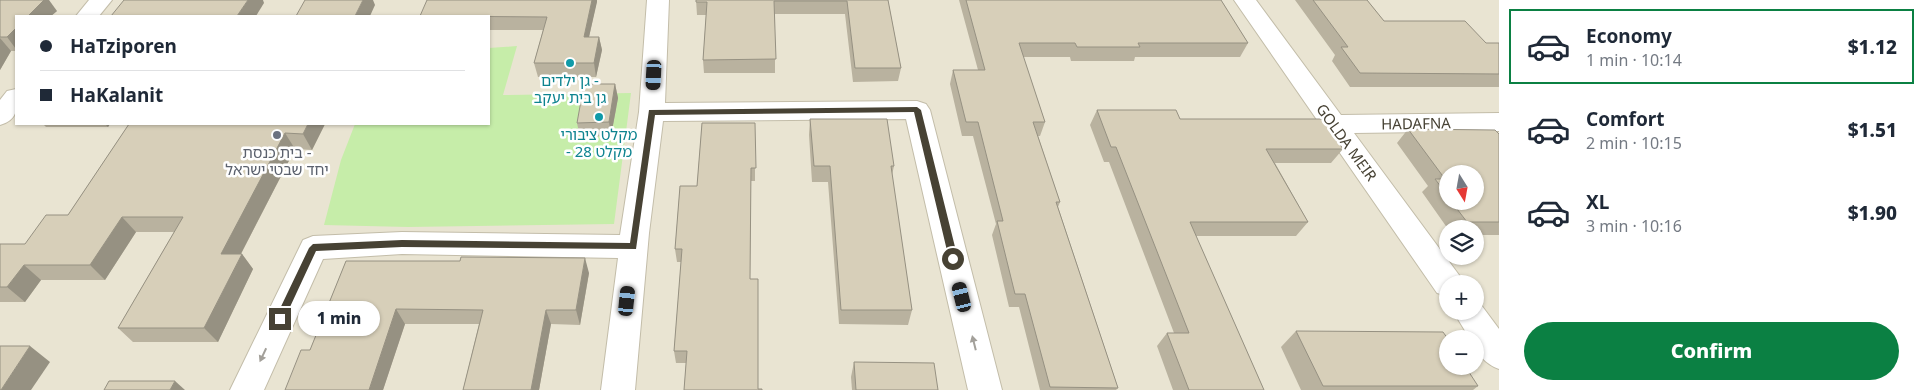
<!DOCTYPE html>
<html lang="en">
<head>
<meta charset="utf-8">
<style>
  :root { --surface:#fff; --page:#f6f6f7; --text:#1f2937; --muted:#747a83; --line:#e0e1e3; --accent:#0b8043 }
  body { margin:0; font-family:"Noto Sans","Noto Sans Hebrew",sans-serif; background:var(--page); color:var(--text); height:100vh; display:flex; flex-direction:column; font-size:19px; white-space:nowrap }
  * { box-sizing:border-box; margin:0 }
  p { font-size:16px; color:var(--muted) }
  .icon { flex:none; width:28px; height:28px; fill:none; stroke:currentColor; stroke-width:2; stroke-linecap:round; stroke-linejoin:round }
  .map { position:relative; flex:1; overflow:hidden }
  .drawer { display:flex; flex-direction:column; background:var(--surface); width:425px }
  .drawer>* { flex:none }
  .guide { position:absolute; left:15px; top:15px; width:475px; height:110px; border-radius:0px; box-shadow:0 1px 4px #0004; display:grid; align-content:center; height:110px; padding:0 25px; background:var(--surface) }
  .needle { width:32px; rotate:169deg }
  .buttons { position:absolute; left:1439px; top:165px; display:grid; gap:10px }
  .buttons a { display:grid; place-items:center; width:45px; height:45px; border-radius:50%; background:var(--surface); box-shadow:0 1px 4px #0004; font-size:25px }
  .end { position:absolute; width:22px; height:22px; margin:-11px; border:6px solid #474234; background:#fff; box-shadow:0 0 0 2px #fff }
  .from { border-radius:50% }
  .bubble { position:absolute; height:35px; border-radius:18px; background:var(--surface); box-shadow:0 1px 4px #0004; font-size:16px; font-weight:800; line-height:35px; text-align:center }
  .car { position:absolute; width:15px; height:30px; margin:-15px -8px; border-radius:6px; box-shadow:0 0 4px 1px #0007; background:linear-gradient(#222 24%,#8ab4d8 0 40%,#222 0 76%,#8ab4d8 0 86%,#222 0) }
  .guide b { display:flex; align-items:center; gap:18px; height:48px; font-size:19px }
  .guide b+b { border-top:1px solid var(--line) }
  .guide i { width:12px; height:12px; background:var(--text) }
  ul { padding:9px 0 0; list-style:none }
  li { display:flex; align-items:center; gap:15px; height:75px; margin:0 10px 8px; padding:0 15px; border:2px solid transparent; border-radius:0px }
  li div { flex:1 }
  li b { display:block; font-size:19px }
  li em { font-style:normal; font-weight:800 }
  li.selected { border-color:var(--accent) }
  li>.icon { width:45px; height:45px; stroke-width:1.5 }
  .cta { display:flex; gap:10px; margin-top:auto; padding:10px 25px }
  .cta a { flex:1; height:58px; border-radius:30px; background:var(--accent); color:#fff; font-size:20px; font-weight:800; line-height:58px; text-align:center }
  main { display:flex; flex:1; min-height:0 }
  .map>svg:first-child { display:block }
  .residential { fill:#e9e4d2; fill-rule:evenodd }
  .green { fill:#c6eda9 }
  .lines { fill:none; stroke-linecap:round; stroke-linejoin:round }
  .street-casing { stroke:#c3bda9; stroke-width:2 }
  .street { fill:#fff; fill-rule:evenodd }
  .wall { fill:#b9b29f; fill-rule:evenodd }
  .shaded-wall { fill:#969182 }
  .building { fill:#d7cfb9; stroke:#969182 }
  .oneway { fill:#a3a09a }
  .route { fill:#474234 }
  .culture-dot { fill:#0f9aa8; stroke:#fff; stroke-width:2 }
  .worship-dot { fill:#6b7280; stroke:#fff; stroke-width:2 }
  .labels { text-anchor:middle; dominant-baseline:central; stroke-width:5; stroke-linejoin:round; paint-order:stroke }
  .culture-label { font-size:15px; fill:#0d838f; stroke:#fff }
  .street-label { font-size:15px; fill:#474234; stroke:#fff }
  .worship-label { font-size:15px; fill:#5b616d; stroke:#fff }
</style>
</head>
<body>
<main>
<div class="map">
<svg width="1499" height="390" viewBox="0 0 1499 390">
  <rect width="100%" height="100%" fill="#f4f1e4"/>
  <path class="residential" d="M0,0H1499V390H0ZM16,16H489V124H16ZM1448,174H1475V201H1448ZM1448,229H1475V256H1448ZM1448,284H1475V311H1448ZM1448,339H1475V366H1448Z"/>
  <path class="green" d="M517,46L503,95L631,93L614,224L408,227L324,225L341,160L355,124H489V48Z"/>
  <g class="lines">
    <g class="street-casing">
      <g id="street">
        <path d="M89,0H112L99,16H76Z"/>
        <path d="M647,0H669L665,103L917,101L926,104L930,110L1002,390H968L906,119L663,121L649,233L635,390H601L618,258L402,254L323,259L264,390H230L303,240L313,236L402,232L620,235L639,112Z"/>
        <path d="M1234,0H1256L1341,115L1499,113V131L1354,133L1459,275L1463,284H1448V296L1437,293Z"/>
        <path d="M16,89C17,106 20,119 0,125V100L7,91Z"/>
        <path d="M1475,300L1479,302L1499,329V369C1486,364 1475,354 1475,339H1470L1453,311H1475Z"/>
      </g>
    </g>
    <use href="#street" class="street"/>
  </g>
  <g class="wall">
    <path d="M0,0L57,11L51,16H16V51H11L0,70Z"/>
    <path d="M427,0H597L589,37H599L602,50L596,77H538L534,63L543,30H490L489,34V16Z"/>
    <path d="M696,0H888L901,68L898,81L853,82L845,14H775V73H704L703,60L706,15H697Z"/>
    <path d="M959,0H1221L1248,43L1240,57H1135L1134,61H1071L1070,57H1023L1045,122L1040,136H1038L1060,202L1058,207L1118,388L1116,390H1040L1019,307H1009L992,235L996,224L973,136H962L950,84L953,70H978Z"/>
    <path d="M1295,0H1367L1384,21L1486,43H1499V87H1350L1332,61L1335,55Z"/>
    <path d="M615,84L618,98L611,136L580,137L577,123Z"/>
    <path d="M1097,110L1180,119L1343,149L1331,163H1275L1308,222L1296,236H1196L1264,390H1173L1157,346L1167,333H1174L1109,162H1104L1090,125Z"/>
    <path d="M810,119L894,166L892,175L912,310L908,325L839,324L828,182H812L809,135Z"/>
    <path d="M702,123H755V181H751L750,279H758V389H762V390H684L686,363H676L674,351L681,262H677L675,249L680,186H697Z"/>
    <path d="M43,124H110L108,127H46Z"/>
    <path d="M129,124H325L312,150L295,149L241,254H242L253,269L218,342H133L118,328L174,232H136L105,280H41L25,302H0V244H25L68,215Z"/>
    <path d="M1408,129L1499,134V235H1475V229H1448L1422,192L1428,186L1397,143ZM1448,174L1475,201H1448Z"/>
    <path d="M346,261L589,273L580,325L551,324L539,390H463L479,324H405L383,390H285L310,350Z"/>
    <path d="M1296,331L1478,386L1473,390H1301L1281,347Z"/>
    <path d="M854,362L938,390H852L851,377Z"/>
  </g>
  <g class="shaded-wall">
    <path d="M44,0H49L57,11L51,16H28Z"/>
    <path d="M248,0H263L264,3L256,16H237Z"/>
    <path d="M363,0H373L375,5L370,16H355Z"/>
    <path d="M592,0H597V2L586,50L584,37Z"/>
    <path d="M16,28V49L7,37Z"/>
    <path d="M599,37L602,50L596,77L594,63Z"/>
    <path d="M0,38L11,51L0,70Z"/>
    <path d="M615,84L618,98L611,136L609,122Z"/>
    <path d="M105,124H110L108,127Z"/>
    <path d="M308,124H325L312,150L303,134Z"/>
    <path d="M285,133L295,149L233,269L221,254Z"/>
    <path d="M122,217L136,232L105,280L90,265Z"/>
    <path d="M242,254L253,269L218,342L204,328Z"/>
    <path d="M585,258L589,273L580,325L576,310Z"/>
    <path d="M24,265L41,280L25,302L7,287Z"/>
    <path d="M396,309L405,324L383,390H369Z"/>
    <path d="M546,310L551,324L539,390H531Z"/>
    <path d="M30,346L50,362L31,390H1Z"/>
    <path d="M175,381L185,390H170Z"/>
  </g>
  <g class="building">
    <path d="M0,0H44L28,16H16V28L7,37H0Z"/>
    <path d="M124,0H248L237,16H111Z"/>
    <path d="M305,0H363L355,16H296Z"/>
    <path d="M427,0H592L584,37H599L594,63H534L547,17L420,16Z"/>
    <path d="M696,0H888L901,68H855L847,1H774L776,59L703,60L707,2H696Z"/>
    <path d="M966,0H1221L1248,43H1138L1140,47H1077L1075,43H1019L1045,122H1033L1060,202H1056L1118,388L1050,387L1025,294H1015L997,221H1003L978,122H966L953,70H985Z"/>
    <path d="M1313,0H1367L1384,21H1465L1486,43H1499V74L1360,73L1341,47H1348Z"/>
    <path d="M584,84H615L609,122L577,123Z"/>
    <path d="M1097,110H1176L1180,119H1323L1343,149H1266L1308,222H1190L1264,390H1189L1167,333H1189L1116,147H1111Z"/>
    <path d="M810,119H887L894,166H891L912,310H841L830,166H814Z"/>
    <path d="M702,123H755L756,168H751L750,279H758V389H762V390H684L687,351H674L682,249H675L680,186H697Z"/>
    <path d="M129,124H308L303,134L285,133L221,254H242L204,328H118L183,217H122L90,265H24L7,287H0V244H25L46,215H68Z"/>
    <path d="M1408,129L1495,130L1499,134V222H1467L1451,201H1475V174H1448V196L1435,179H1445Z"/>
    <path d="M461,257L585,258L576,310H546L531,390H463L483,310L396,309L369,390H285L301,350H310L346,261H460Z"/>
    <path d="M1296,331L1443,332L1448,339V366H1465L1478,386H1323Z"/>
    <path d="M0,346H30L1,390H0Z"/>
    <path d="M854,362L934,363L938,390H856Z"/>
    <path d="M109,381H175L170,390H104Z"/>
  </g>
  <defs><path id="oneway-solid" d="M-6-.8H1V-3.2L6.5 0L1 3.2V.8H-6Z" transform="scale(1.25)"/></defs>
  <g class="oneway">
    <use href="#oneway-solid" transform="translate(974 343) rotate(-104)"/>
    <use href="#oneway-solid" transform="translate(263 355) rotate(115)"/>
  </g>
  <path class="route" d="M917,107L921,110L958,259L953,263L949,259L914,112L655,115L636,249L402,247L316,251L283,322L280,323L275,319L309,248L313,244L402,240L630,243L649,110Z"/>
  <g class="culture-dot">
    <circle cx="570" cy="63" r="5"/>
    <circle cx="599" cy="117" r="5"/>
  </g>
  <circle class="worship-dot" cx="277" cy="135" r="5"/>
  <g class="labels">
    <g class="culture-label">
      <text x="570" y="80">גן ילדים -<tspan x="570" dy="17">גן בית יעקב</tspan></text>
      <text x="599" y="134">מקלט ציבורי<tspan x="599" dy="17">- מקלט 28</tspan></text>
    </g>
    <g class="street-label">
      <text transform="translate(1416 123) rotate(-1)">HADAFNA</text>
      <text transform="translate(1347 142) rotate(54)">GOLDA MEIR</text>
    </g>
    <g class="worship-label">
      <text x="277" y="152">בית כנסת -<tspan x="277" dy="17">יחד שבטי ישראל</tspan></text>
    </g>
  </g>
</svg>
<div class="buttons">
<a><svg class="needle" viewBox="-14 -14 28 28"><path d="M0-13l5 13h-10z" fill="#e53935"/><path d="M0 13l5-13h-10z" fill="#747a83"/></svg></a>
<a><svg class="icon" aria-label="layers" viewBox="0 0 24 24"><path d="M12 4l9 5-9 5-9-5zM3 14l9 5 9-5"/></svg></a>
<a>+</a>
<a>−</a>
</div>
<i class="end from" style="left:953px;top:259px"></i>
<i class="end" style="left:280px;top:319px"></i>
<div class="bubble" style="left:298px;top:301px;width:82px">1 min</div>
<i class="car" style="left:654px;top:75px;rotate:183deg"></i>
<i class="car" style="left:962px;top:297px;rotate:346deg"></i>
<i class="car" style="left:627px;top:301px;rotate:6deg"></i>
<div class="guide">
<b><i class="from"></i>HaTziporen</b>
<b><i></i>HaKalanit</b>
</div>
</div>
<section class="drawer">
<ul>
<li class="selected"><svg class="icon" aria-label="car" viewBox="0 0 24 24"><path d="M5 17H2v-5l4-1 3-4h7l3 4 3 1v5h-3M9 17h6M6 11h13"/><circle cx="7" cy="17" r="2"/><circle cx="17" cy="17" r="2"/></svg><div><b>Economy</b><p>1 min · 10:14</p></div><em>$1.12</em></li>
<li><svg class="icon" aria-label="car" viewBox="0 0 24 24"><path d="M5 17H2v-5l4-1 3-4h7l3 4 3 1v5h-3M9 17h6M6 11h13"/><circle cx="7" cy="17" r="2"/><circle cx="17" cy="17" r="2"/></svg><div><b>Comfort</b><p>2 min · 10:15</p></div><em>$1.51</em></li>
<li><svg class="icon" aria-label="car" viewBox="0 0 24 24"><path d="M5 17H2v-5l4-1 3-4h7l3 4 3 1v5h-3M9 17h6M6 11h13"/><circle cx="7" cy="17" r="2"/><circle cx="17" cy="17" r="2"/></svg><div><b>XL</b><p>3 min · 10:16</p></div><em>$1.90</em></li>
</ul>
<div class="cta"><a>Confirm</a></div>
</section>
</main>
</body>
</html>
